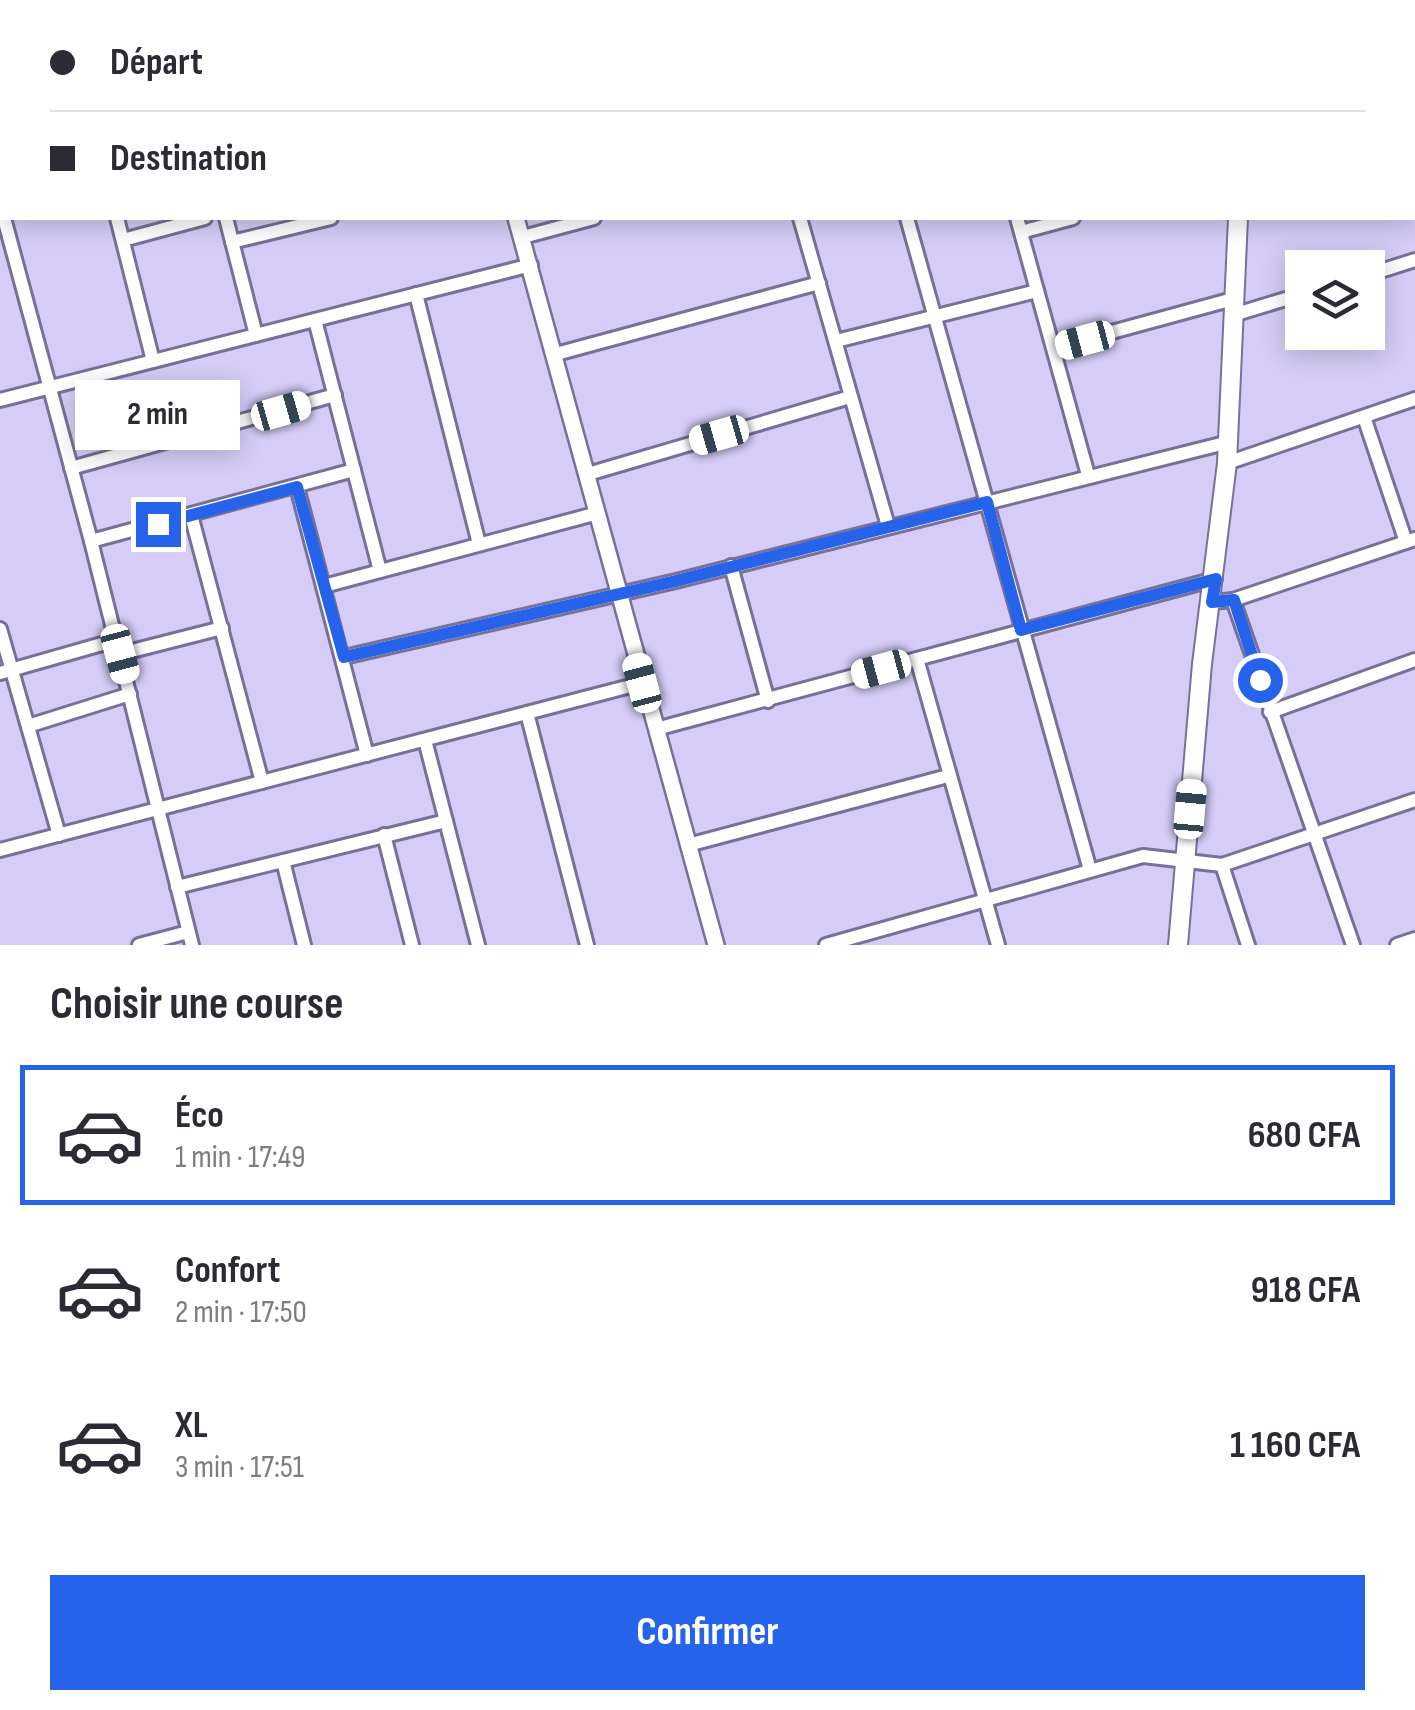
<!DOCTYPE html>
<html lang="fr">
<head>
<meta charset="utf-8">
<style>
  :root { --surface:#fff; --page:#f2f2f3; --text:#2b2b33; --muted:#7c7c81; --line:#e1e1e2; --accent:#2563eb }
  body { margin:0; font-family:"Sofia Sans Condensed",sans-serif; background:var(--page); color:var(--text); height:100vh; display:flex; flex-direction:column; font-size:38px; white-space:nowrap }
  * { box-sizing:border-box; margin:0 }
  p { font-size:32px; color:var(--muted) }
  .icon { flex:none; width:55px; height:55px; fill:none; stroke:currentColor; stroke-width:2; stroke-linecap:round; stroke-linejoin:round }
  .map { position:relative; height:945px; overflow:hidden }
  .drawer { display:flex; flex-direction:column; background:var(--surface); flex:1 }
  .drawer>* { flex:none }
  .hud { position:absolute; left:0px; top:0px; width:1415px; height:220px; box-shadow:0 5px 25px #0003; display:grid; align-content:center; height:220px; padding:0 50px; background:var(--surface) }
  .buttons { position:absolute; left:1285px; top:250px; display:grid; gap:20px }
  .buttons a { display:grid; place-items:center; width:100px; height:100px; border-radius:0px; background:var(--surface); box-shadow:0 5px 25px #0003; font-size:50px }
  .end { position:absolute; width:45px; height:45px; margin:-22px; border:12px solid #2563eb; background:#fff; box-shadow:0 0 0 5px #fff }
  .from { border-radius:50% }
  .bubble { position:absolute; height:70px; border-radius:0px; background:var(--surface); box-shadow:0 5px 25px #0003; font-size:32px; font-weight:700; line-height:70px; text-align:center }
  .car { position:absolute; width:30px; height:60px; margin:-30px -15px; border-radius:12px; box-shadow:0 0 8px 2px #0007; background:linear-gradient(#fff 24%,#345 0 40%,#fff 0 76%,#345 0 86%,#fff 0) }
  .hud b { display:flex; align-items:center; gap:35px; height:95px; font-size:38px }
  .hud b+b { border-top:2px solid var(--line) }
  .hud i { width:25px; height:25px; background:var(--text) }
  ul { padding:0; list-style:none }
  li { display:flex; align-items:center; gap:30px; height:140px; margin:0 20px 15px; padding:0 30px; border:5px solid transparent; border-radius:0px }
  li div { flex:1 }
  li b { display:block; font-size:38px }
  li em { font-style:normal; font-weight:700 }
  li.selected { border-color:var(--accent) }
  li>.icon { width:90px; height:90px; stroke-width:1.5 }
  h2 { padding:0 50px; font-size:45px; line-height:120px }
  .action { display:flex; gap:20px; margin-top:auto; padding:20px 50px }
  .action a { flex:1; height:115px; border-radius:0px; background:var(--accent); color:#fff; font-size:40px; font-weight:700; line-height:115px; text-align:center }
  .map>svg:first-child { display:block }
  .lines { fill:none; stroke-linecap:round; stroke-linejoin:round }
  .minor-casing { stroke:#787097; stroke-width:18 }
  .tertiary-casing { stroke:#787097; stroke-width:20 }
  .secondary-casing { stroke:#787097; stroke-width:22 }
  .minor { stroke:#fff; stroke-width:12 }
  .tertiary { stroke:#fff; stroke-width:15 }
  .secondary { stroke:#fff; stroke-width:18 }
  .route { stroke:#2563eb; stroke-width:12 }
</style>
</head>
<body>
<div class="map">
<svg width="1415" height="945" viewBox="0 0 1415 945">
  <rect width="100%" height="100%" fill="#d5cdf7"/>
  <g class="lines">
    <g class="minor-casing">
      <g id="minor">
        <path d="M231,0L232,2"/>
        <path d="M336,0V2"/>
        <path d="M573,0L574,2"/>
        <path d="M846,0L847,2"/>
        <path d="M1367,0L1368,2"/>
        <path d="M116,2L125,0"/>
        <path d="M948,2L958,0"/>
        <path d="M0,35L2,34"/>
        <path d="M0,118L2,117"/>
        <path d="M1412,132L1415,138"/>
        <path d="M4,218L91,541L192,945"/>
        <path d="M117,218L153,361"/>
        <path d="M226,218L256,335"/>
        <path d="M800,218L888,526"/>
        <path d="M907,218L1090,870"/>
        <path d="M1017,218L1088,475"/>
        <path d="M1021,232L1073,218"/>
        <path d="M523,237L594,218"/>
        <path d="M123,240L205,218"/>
        <path d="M232,242L331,218"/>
        <path d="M1368,275L1415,260"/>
        <path d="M416,294L479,544"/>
        <path d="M1233,315L1302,294"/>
        <path d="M315,320L380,571"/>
        <path d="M836,341L1037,291"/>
        <path d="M1053,348L1233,299"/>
        <path d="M556,354L819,283"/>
        <path d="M0,400L531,265"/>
        <path d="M1364,417L1406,542"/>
        <path d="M1227,463L1415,399"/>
        <path d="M71,468L335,395"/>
        <path d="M588,474L850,397"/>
        <path d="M297,487L367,755"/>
        <path d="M191,515L262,782"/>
        <path d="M91,541L354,470"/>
        <path d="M731,566L768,701"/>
        <path d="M324,586L598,513"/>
        <path d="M1233,600L1353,945"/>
        <path d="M1212,602L1233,600L1415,539"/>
        <path d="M0,629L59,835"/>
        <path d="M120,654L222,628"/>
        <path d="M344,657L676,581L1229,442"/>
        <path d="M917,659L998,945"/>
        <path d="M0,673L116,640"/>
        <path d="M1270,712L1415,660"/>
        <path d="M527,713L587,945"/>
        <path d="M28,726L130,694"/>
        <path d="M656,729L1215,579"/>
        <path d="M425,740L478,945"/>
        <path d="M384,835L412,945"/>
        <path d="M688,845L948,776"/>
        <path d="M0,850L642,683"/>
        <path d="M283,861L304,945"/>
        <path d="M1222,865L1248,945"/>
        <path d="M177,887L446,821"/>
        <path d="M139,945L188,932"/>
        <path d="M826,945L1143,856L1222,865L1415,800"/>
        <path d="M1397,945L1415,939"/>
      </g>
    </g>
    <g class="tertiary-casing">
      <g id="tertiary">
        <path d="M455,0V2"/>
        <path d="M516,218L716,945"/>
      </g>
    </g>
    <g class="secondary-casing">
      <g id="secondary">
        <path d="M1267,2V0"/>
        <path d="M1178,945L1202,664L1227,463L1238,218"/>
      </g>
    </g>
    <use href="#minor" class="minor"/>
    <use href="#tertiary" class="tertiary"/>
    <use href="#secondary" class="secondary"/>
  </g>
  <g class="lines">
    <path class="route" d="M158,524L297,487L344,657L676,581L987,502L1021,630L1216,579L1212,602L1234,600L1260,680"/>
  </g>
</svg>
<div class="buttons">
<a><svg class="icon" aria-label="layers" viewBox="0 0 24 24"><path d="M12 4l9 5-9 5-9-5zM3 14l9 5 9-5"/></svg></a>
</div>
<i class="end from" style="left:1260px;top:680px"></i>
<i class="end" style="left:158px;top:524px"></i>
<div class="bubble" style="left:75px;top:380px;width:165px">2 min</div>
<i class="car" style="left:1085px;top:340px;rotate:255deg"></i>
<i class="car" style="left:281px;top:411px;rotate:74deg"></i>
<i class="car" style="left:719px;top:435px;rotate:254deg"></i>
<i class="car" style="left:120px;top:654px;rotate:165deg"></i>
<i class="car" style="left:881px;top:669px;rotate:255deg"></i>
<i class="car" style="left:642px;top:683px;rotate:345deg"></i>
<i class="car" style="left:1190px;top:809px;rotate:5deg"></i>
<div class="hud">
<b><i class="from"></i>Départ</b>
<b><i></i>Destination</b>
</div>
</div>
<section class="drawer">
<h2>Choisir une course</h2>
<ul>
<li class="selected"><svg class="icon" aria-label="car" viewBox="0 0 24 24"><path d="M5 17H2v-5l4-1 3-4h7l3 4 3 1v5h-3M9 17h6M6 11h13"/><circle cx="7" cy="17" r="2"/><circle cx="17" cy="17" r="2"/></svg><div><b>Éco</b><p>1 min · 17:49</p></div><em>680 CFA</em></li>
<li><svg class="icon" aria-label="car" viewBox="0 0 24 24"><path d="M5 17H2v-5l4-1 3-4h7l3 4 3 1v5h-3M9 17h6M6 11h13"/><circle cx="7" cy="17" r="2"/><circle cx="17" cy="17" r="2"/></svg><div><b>Confort</b><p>2 min · 17:50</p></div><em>918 CFA</em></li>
<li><svg class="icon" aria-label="car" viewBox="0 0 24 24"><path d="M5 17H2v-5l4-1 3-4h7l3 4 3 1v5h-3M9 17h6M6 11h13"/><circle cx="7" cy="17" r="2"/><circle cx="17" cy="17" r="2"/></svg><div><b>XL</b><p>3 min · 17:51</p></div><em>1 160 CFA</em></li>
</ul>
<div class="action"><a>Confirmer</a></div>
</section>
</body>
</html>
